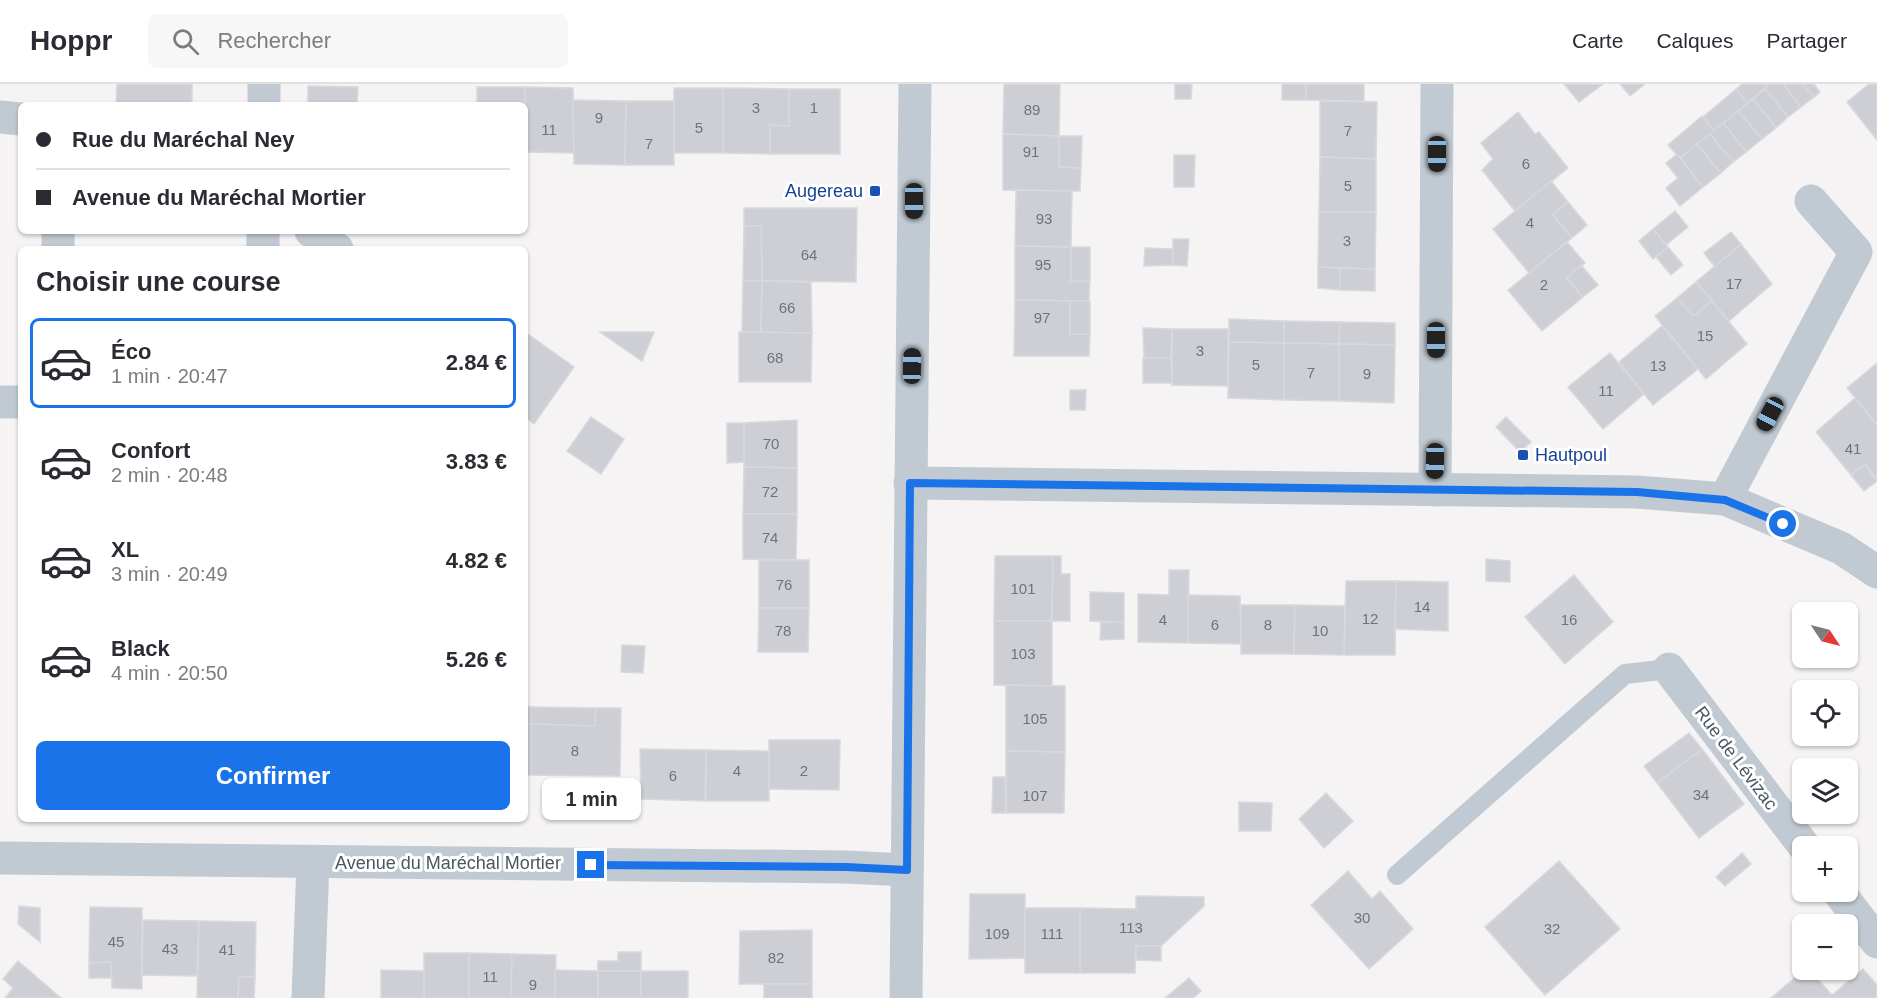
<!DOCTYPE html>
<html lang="fr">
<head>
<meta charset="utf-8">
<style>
  :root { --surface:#fff; --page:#f7f7f7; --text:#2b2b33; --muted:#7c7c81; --line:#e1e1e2; --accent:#1a73e8 }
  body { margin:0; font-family:Helvetica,sans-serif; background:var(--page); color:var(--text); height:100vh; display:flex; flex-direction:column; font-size:22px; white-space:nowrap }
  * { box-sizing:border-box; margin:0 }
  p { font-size:20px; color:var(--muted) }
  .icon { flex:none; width:33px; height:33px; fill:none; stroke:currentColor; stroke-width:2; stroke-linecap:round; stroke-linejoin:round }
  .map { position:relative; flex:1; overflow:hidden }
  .drawer { position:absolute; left:18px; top:162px; width:510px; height:576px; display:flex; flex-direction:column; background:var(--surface); border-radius:9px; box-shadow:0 2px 4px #0004 }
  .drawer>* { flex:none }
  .banner { position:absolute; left:18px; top:18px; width:510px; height:132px; border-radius:9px; box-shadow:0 2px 4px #0004; display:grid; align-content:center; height:132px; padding:0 18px; background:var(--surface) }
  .needle { width:39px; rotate:125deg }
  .tools { position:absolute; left:1792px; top:518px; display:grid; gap:12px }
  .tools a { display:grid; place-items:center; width:66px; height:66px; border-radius:9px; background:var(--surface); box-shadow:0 2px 4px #0004; font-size:30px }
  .end { position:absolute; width:27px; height:27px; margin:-14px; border:8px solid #1a73e8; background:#fff; box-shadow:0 0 0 3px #fff }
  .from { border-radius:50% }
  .bubble { position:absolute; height:42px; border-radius:9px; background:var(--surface); box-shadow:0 2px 4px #0004; font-size:20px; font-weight:800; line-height:42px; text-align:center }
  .car { position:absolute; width:18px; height:36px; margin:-18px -9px; border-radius:8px; box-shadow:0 0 4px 2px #0007; background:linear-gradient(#222 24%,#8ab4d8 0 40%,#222 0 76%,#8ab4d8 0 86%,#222 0) }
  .banner b { display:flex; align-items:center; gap:21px; height:57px; font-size:22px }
  .banner b+b { border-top:2px solid var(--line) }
  .banner i { width:15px; height:15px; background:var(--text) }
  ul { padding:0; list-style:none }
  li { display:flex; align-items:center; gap:18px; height:90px; margin:0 12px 9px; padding:0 6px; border:3px solid transparent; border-radius:9px }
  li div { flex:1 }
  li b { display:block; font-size:22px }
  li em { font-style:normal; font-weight:800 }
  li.active { border-color:var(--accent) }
  li>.icon { width:54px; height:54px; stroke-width:1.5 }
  h2 { padding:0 18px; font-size:27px; line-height:72px }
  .button { display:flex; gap:12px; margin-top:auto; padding:12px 18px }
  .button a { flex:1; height:69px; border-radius:9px; background:var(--accent); color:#fff; font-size:24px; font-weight:800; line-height:69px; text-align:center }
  header { display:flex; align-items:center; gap:36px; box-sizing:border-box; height:84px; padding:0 30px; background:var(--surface); border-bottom:2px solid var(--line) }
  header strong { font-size:28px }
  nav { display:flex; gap:33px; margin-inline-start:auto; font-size:21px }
  .search { width:420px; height:54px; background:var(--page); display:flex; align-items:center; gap:15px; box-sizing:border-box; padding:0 21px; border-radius:9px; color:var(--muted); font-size:22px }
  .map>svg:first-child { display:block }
  .building { fill:#cdcfd5; stroke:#d7d9de; stroke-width:1.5 }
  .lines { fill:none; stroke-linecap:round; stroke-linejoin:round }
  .service { stroke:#c1cad2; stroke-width:20 }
  .minor { stroke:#c1cad2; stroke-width:33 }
  .route { stroke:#1a73e8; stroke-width:8 }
  .transit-dot { fill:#1a4fb4; stroke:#fff; stroke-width:2 }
  .labels { text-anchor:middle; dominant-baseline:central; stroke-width:6; stroke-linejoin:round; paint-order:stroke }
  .number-label { font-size:15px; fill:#6b747e }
  .transit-label { font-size:18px; fill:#164399; stroke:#fff; text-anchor:end }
  .street-label { font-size:18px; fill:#4a5661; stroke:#fff }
</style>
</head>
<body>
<header>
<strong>Hoppr</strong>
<div class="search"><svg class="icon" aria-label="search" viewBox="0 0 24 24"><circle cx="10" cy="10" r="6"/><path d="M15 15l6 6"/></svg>Rechercher</div>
<nav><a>Carte</a><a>Calques</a><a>Partager</a></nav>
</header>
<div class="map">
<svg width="1877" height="914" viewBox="0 0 1877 914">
  <rect width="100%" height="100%" fill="#f5f3f3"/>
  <g class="building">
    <path d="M117,0H192V21H116Z"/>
    <path d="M1004,0H1060L1059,52L1003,50Z"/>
    <path d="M1175,0H1192L1191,15H1175Z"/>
    <rect x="1282" y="0" width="24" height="16"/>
    <path d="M1306,0H1364V17L1306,16Z"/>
    <path d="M1564,0H1603L1579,18Z"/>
    <path d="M1620,0H1645L1630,12Z"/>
    <path d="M1742,0H1770L1747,19L1736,5Z"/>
    <path d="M1770,0H1783L1801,23L1788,33L1765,5Z"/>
    <path d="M1783,0H1803L1814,13L1801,23Z"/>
    <path d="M1803,0H1814L1820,8L1814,13Z"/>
    <path d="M1869,0H1877V56L1847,18Z"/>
    <path d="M308,2L358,3L357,21H308Z"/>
    <rect x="477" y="3" width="48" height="18"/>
    <path d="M525,3L573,4L574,69L525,68Z"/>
    <rect x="674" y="4" width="49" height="65"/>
    <path d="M723,4L789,5V42L770,41V70L723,69Z"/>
    <path d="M789,5H840V70H770V41L789,42Z"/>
    <path d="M1736,5L1747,19L1714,47L1703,33Z"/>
    <path d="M1765,5L1788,33L1776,44L1753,15Z"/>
    <path d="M1753,15L1776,44L1762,55L1738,27Z"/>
    <path d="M573,16L626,17L625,81L574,80Z"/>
    <path d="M626,17H674V81H625Z"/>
    <path d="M1320,17L1377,18L1376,75L1320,73Z"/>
    <path d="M1738,27L1762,55L1746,68L1723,39Z"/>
    <path d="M1518,28L1535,50L1539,48L1568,84L1515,127L1482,86L1493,75L1481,59Z"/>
    <path d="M1702,32L1714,47L1680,74L1668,61Z"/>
    <path d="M1723,39L1746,68L1733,78L1710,50Z"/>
    <path d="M1003,50L1059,52V83L1081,84L1080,107L1003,106Z"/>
    <path d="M1710,50L1733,78L1721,89L1697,60Z"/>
    <path d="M1059,52H1082L1081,84L1059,83Z"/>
    <path d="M1697,60L1721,89L1703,103L1680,74Z"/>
    <path d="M1677,70L1703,103L1680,122L1666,104L1678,94L1666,79Z"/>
    <path d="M1174,71H1195L1194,103H1174Z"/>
    <path d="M1320,73L1376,75V128H1319Z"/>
    <path d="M1551,97L1568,118L1553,131L1572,154L1529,189L1493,145Z"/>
    <path d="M1016,106L1072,107L1071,163L1015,162Z"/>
    <path d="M1568,118L1587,141L1572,154L1553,131Z"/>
    <path d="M744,124H857L856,198L762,197L761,142H744Z"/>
    <path d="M1675,127L1688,143L1666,161L1653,145Z"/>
    <path d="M1319,128H1376L1375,185L1318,183Z"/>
    <path d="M744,142H761L762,197H743Z"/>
    <path d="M1653,145L1668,163L1653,175L1639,157Z"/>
    <path d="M1731,148L1741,160L1715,183L1704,169Z"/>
    <path d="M1173,155H1189L1187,182L1173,181Z"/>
    <path d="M1567,158L1585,179L1567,194L1583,213L1542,247L1508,206Z"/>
    <path d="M1741,160L1772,200L1729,237L1696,198Z"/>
    <path d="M1015,162L1071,163V197H1090L1089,217L1015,216Z"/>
    <rect x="1071" y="163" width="19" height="34"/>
    <path d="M1668,163L1683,181L1671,191L1656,173Z"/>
    <path d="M1145,164L1173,165V181L1144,182Z"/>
    <path d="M1581,181L1598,201L1583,213L1567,194Z"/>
    <path d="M1318,183L1340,184V206L1318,204Z"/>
    <path d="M1340,184L1375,185V207L1340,206Z"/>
    <path d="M743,197H762L761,249H742Z"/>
    <path d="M762,197L811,198L812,249H761Z"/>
    <path d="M1696,198L1712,217L1693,232L1677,214Z"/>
    <path d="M1677,214L1693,232L1712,217L1747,260L1706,295L1655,232Z"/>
    <path d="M1015,216L1070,217V250H1090L1089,272H1014Z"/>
    <rect x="1070" y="217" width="20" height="33"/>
    <path d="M1229,235L1284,237V259L1229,258Z"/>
    <path d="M1284,237L1340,238L1339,260L1284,259Z"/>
    <path d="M1340,238L1395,239V261L1339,260Z"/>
    <path d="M1662,242L1698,285L1653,321L1619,278Z"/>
    <path d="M1143,244L1172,245L1171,274H1144Z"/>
    <path d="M1172,245H1228V302L1172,301Z"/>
    <path d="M525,248L574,283L534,340L525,333Z"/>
    <path d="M600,248H654L642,277Z"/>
    <path d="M739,248L812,249L811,298H739Z"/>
    <path d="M1229,258L1284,259V316L1228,314Z"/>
    <path d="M1284,259L1339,260V317L1284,316Z"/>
    <path d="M1339,260L1395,261L1394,319L1339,317Z"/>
    <path d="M1610,269L1644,310L1603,345L1568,303Z"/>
    <path d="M1143,274H1171L1172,299H1143Z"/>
    <path d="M1877,279V341L1847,304Z"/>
    <path d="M1070,306H1086L1085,326H1070Z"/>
    <path d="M1855,314L1877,341V395L1865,380L1851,391L1816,348Z"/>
    <path d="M591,333L624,355L601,390L567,367Z"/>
    <path d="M1506,333L1531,358L1520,368L1496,343Z"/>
    <path d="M797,336V384L744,383V339Z"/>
    <path d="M727,339H744V378L727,379Z"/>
    <path d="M1865,380L1877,397L1864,407L1851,391Z"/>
    <path d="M744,383L797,384V430H743Z"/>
    <path d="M743,430H797L796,476L743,475Z"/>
    <path d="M995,472H1053L1052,537H994Z"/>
    <path d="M1053,472H1061V490H1070V537H1052Z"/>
    <path d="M1486,475L1510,477V498L1486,497Z"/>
    <rect x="759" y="476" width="50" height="48"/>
    <path d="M1169,486H1189L1188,559L1138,558V510L1169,511Z"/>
    <path d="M1574,491L1613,538L1565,580L1525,533Z"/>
    <path d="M1346,497H1396L1395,571H1344Z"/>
    <path d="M1396,497L1448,498V547L1395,545Z"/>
    <path d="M1090,508L1124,509V538L1090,537Z"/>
    <path d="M1188,511L1240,512L1241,560L1188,559Z"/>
    <path d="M1241,521H1295L1294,570H1241Z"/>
    <path d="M1295,521L1345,522L1344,571L1294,570Z"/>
    <path d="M759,524H809L808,568H758Z"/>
    <path d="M994,537H1052V602L994,601Z"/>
    <path d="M1101,538H1124V555L1100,556Z"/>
    <path d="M622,561L645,562L643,589L621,588Z"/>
    <path d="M1006,601L1065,602V668L1006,667Z"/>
    <rect x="525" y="623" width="6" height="17"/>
    <path d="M531,623L595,624V642L531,640Z"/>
    <path d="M595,624H621L620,692L531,691V640L595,642Z"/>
    <rect x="525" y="640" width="6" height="51"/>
    <path d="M1689,649L1702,665L1657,699L1644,682Z"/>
    <path d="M769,656H840L839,706L769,705Z"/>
    <path d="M640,665L706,666L705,717L641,715Z"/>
    <path d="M1702,665L1744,720L1699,754L1657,699Z"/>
    <path d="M706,666L769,667V717H706Z"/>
    <path d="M1006,667L1065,668L1064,729H1006Z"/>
    <path d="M993,693H1005L1006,729H992Z"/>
    <path d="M1326,709L1353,737L1324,764L1299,735Z"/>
    <path d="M1239,718L1272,719L1271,747H1239Z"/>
    <path d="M1742,769L1751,780L1725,802L1716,793Z"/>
    <path d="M1559,777L1620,845L1545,911L1485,843Z"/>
    <path d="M1348,787L1372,815L1380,807L1413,845L1369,885L1311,821Z"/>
    <path d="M970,810H1025V874L969,875Z"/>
    <path d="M1136,812L1204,813V822L1161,862H1136L1135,889H1080V824L1136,825Z"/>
    <path d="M19,822L40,824V858L18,840Z"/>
    <path d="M90,823L142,824V905L112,904L111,878L89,879Z"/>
    <rect x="1025" y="824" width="55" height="65"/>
    <path d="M143,836L199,837L197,892L142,891Z"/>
    <path d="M199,837L256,838L255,893H239L238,914H197Z"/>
    <path d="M812,846V900H739L740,847Z"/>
    <path d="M1136,862H1161V877L1136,876Z"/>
    <path d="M618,868H641V887H598V877H618Z"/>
    <rect x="424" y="869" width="45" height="45"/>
    <path d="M469,869L512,870L511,914H469Z"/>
    <path d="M512,870L556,871L555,914H511Z"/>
    <path d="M18,877L61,914H5L13,904L3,895Z"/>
    <path d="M111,878V894H89V879Z"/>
    <path d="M1805,885H1809L1832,911L1863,885L1877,901V914H1771Z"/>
    <path d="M381,886L424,887V914H381Z"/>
    <path d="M555,886L598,887V914H555Z"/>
    <rect x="598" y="887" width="43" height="27"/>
    <rect x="641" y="887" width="47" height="27"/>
    <path d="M239,893H255L254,914H238Z"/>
    <path d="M1189,894L1201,907L1193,914H1165Z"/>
    <rect x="764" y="900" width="48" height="14"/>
  </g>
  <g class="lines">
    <path class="service" d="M1397,791L1625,590L1669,585"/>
    <g class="minor">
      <path d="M264,21V0"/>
      <path d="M0,33L21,35"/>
      <path d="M311,147L337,165"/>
      <path d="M58,165V147"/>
      <path d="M263,165V147"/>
      <path d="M0,318H21"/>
      <path d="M910,399L1637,408L1725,415L1841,464L1877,488"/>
      <path d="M1435,406L1437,0"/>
      <path d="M1725,415L1856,168L1811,117"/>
      <path d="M1669,585L1804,762"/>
      <path d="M0,774L846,783L907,786"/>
      <path d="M1838,807L1877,858"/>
      <path d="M308,914L313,778"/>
      <path d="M906,914L915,0"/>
    </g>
  </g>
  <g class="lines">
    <path class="route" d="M591,781L846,783L907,786L910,399L1637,408L1725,416L1783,440"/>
  </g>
  <g class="transit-dot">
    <rect x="869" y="101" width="12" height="12" rx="3"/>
    <rect x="1517" y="365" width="12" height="12" rx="3"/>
  </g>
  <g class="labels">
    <g class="number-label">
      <text x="756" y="23">3</text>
      <text x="814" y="23">1</text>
      <text x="1032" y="25">89</text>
      <text x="599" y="33">9</text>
      <text x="699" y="43">5</text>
      <text x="549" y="45">11</text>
      <text x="1348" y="46">7</text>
      <text x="649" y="59">7</text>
      <text x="1031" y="67">91</text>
      <text x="1526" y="79">6</text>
      <text x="1348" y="101">5</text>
      <text x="1044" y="134">93</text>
      <text x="1530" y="138">4</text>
      <text x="1347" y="156">3</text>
      <text x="809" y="170">64</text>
      <text x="1043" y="180">95</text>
      <text x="1734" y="199">17</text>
      <text x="1544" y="200">2</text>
      <text x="787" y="223">66</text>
      <text x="1042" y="233">97</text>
      <text x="1705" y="251">15</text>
      <text x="1200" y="266">3</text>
      <text x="775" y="273">68</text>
      <text x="1256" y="280">5</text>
      <text x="1658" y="281">13</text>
      <text x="1311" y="288">7</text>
      <text x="1367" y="289">9</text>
      <text x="1606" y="306">11</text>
      <text x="771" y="359">70</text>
      <text x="1853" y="364">41</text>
      <text x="770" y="407">72</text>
      <text x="770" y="453">74</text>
      <text x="784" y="500">76</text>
      <text x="1023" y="504">101</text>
      <text x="1422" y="522">14</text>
      <text x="1370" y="534">12</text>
      <text x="1163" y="535">4</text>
      <text x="1569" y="535">16</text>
      <text x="1215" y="540">6</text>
      <text x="1268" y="540">8</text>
      <text x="783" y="546">78</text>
      <text x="1320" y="546">10</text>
      <text x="1023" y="569">103</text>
      <text x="1035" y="634">105</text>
      <text x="575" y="666">8</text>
      <text x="737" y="686">4</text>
      <text x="804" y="686">2</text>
      <text x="673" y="691">6</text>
      <text x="1701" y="710">34</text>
      <text x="1035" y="711">107</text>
      <text x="1362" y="833">30</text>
      <text x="1131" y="843">113</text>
      <text x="1552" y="844">32</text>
      <text x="997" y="849">109</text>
      <text x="1052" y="849">111</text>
      <text x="116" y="857">45</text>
      <text x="170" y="864">43</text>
      <text x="227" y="865">41</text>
      <text x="776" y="873">82</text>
      <text x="490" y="892">11</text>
      <text x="533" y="900">9</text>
    </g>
    <g class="transit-label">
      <text x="863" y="107">Augereau</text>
      <text x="1535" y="371" text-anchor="start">Hautpoul</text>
    </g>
    <g class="street-label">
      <text transform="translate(1736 674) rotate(53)">Rue de Lévizac</text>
      <text x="448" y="779">Avenue du Maréchal Mortier</text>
    </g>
  </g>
</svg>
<div class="tools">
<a><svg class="needle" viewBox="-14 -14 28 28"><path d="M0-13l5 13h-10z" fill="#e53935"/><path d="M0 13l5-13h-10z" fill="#7c7c81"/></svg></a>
<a><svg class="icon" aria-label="locate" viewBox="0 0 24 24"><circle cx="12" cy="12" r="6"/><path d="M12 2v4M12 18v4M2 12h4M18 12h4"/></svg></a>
<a><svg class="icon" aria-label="layers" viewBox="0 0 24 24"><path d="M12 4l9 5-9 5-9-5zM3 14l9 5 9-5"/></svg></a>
<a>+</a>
<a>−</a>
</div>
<i class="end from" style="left:1783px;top:440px"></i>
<i class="end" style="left:591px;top:781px"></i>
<div class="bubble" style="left:542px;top:694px;width:99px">1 min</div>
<i class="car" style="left:1437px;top:70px;rotate:180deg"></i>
<i class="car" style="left:914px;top:117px;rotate:180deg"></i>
<i class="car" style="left:1436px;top:256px;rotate:180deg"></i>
<i class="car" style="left:912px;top:282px;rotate:1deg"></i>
<i class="car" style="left:1770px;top:330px;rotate:208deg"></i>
<i class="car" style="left:1435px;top:377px;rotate:181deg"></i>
<div class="banner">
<b><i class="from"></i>Rue du Maréchal Ney</b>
<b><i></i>Avenue du Maréchal Mortier</b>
</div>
<section class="drawer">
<h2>Choisir une course</h2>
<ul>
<li class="active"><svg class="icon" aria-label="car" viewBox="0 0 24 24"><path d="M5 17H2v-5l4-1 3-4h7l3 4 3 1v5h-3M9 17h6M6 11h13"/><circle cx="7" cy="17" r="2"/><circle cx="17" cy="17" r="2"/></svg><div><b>Éco</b><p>1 min · 20:47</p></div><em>2.84 €</em></li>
<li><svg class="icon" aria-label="car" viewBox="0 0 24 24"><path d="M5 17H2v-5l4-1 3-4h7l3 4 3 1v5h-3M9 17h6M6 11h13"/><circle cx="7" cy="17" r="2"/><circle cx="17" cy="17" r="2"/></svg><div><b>Confort</b><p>2 min · 20:48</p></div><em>3.83 €</em></li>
<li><svg class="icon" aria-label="car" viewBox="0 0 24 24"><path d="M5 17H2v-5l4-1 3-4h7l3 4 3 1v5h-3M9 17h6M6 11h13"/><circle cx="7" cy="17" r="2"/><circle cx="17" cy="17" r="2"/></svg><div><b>XL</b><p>3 min · 20:49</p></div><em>4.82 €</em></li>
<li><svg class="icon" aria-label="car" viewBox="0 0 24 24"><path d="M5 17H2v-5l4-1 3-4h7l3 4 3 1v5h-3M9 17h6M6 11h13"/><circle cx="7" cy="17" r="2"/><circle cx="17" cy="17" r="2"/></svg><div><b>Black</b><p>4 min · 20:50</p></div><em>5.26 €</em></li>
</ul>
<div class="button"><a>Confirmer</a></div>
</section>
</div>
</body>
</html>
